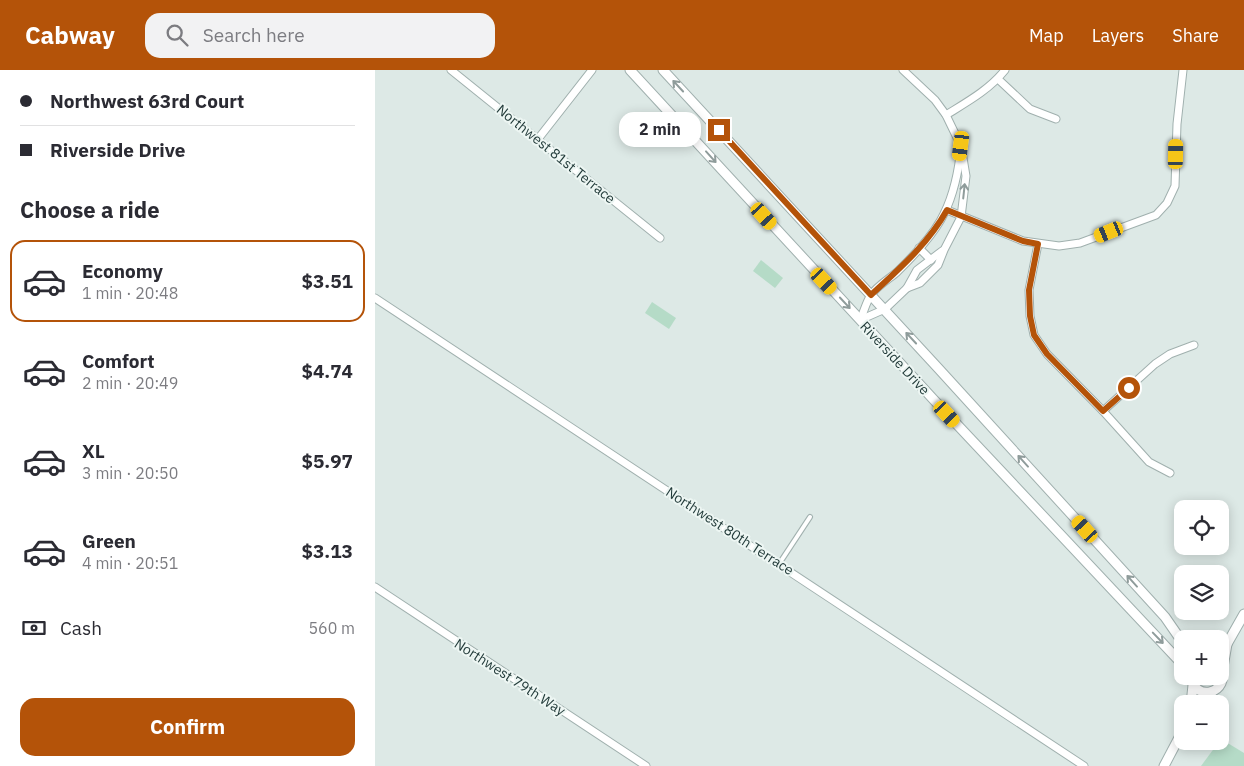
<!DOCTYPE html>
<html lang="en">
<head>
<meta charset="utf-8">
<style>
  :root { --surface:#fff; --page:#f2f2f3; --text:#2b2b33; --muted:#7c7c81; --line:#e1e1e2; --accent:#b45309 }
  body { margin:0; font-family:"IBM Plex Sans",sans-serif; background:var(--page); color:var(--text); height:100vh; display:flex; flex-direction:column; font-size:19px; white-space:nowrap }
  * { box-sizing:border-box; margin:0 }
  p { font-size:16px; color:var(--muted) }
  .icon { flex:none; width:28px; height:28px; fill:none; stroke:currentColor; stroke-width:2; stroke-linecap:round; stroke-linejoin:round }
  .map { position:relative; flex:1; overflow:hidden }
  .details { display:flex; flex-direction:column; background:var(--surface); width:375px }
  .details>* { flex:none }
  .hud { display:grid; align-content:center; height:110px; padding:0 20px; background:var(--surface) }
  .tools { position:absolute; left:799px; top:430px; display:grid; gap:10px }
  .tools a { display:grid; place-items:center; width:55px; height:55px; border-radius:10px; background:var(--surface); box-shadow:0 2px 12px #0003; font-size:25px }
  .end { position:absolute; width:22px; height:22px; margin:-11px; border:6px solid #b45309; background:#fff; box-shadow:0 0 0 2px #fff }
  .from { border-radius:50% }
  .bubble { position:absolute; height:35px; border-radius:15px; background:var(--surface); box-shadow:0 2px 12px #0003; font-size:16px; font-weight:700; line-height:35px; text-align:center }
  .car { position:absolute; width:15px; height:30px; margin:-15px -8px; border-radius:6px; box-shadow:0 0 4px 1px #0007; background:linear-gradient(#f5c518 24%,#345 0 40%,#f5c518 0 76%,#345 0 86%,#f5c518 0) }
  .hud b { display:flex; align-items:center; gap:18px; height:48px; font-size:19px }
  .hud b+b { border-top:1px solid var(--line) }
  .hud i { width:12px; height:12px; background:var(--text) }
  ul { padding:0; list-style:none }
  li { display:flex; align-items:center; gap:15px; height:82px; margin:0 10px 8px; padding:0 10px; border:2px solid transparent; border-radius:15px }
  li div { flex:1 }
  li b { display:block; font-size:19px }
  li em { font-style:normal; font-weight:700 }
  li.current { border-color:var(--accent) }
  li>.icon { width:45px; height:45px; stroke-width:1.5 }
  h2 { padding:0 20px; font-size:22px; line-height:60px }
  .pay { display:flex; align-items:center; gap:12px; height:55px; padding:0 20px; font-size:19px }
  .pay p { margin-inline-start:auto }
  .primary-button { display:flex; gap:10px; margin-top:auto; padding:10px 20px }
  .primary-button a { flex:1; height:58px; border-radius:15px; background:var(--accent); color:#fff; font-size:20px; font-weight:700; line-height:58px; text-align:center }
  header { display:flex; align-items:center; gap:30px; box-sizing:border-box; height:70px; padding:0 25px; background:var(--accent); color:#fff }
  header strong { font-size:24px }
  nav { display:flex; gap:28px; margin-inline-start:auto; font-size:18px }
  .search { width:350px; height:45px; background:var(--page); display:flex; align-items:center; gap:12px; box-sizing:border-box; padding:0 18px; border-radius:15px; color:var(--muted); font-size:19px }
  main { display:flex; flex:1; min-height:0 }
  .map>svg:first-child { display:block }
  .green { fill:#b5dbc7 }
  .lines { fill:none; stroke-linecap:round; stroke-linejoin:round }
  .service-casing { stroke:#a0b0ae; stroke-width:6 }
  .minor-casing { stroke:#a0b0ae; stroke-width:9 }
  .tertiary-casing { stroke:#a0b0ae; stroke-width:11 }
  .service { stroke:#fff; stroke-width:4 }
  .minor { stroke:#fff; stroke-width:7 }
  .tertiary { stroke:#fff; stroke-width:9 }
  .oneway { stroke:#8f9c9b }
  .route { stroke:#b45309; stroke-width:6 }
  .labels { text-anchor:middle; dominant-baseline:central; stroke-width:4; stroke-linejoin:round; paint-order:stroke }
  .street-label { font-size:14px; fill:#1f3837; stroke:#edf6f3 }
</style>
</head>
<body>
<header>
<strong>Cabway</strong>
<div class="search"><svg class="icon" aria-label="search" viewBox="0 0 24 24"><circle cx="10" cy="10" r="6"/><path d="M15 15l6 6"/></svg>Search here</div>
<nav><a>Map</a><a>Layers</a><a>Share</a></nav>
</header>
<main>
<section class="details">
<div class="hud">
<b><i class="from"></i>Northwest 63rd Court</b>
<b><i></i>Riverside Drive</b>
</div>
<h2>Choose a ride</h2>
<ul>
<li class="current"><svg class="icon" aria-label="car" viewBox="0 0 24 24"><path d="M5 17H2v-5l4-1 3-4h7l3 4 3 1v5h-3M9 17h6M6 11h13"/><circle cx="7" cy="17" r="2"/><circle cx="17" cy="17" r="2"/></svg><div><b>Economy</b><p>1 min · 20:48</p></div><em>$3.51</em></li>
<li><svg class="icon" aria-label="car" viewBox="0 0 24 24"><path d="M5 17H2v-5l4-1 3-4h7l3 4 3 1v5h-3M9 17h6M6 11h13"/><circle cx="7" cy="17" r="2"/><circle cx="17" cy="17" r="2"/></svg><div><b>Comfort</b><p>2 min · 20:49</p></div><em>$4.74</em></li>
<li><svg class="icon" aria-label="car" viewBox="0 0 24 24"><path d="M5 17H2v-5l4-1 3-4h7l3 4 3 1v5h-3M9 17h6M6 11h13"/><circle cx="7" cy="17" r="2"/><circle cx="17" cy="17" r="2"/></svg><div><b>XL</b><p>3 min · 20:50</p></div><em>$5.97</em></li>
<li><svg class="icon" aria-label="car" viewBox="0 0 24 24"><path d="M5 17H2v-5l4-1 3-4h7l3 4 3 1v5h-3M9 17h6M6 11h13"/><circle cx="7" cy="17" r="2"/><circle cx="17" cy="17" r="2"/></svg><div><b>Green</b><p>4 min · 20:51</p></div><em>$3.13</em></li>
</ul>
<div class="pay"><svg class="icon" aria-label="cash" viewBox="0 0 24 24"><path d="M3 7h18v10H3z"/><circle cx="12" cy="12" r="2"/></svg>Cash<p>560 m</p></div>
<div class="primary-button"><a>Confirm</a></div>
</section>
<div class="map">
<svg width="869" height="696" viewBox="0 0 869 696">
  <rect width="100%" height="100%" fill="#dde9e6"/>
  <g class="green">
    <path d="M386,190L408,208L400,218L378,201Z"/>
    <path d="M277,232L301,248L294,259L270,243Z"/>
    <path d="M846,669L869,683V696H826Z"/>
  </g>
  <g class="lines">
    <g class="service-casing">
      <path id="service" d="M404,494L435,447"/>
    </g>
    <g class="minor-casing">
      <g id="minor">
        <path d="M76,0L285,168"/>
        <path d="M528,0L560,30L571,45L586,76L591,106L586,147L569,180L563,195L545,213L532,218"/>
        <path d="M623,9L655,39L681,49"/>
        <path d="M571,45C592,32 614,20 630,0"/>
        <path d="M163,69L217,0"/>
        <path d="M572,140L648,171L684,176L705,173L781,145L792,133L800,116L802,54L808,0"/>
        <path d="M663,174L654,220L655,246L659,265L672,284L728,341L774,392L795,403"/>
        <path d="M544,178L556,190"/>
        <path d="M0,228L709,696"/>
        <path d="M485,250C489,242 491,232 496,225C502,216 514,209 522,202C561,164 578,141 585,86"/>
        <path d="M485,250L510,239L532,218L542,200L567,181"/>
        <path d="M728,341L780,294L795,284L819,275"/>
        <path d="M0,517L271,696"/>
      </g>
    </g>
    <g class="tertiary-casing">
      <g id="tertiary">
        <path d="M255,0L559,330L808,595"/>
        <path d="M288,0L563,298L790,547L808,573"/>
        <path d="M845,581L852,574L869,544"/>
        <path d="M847,603L852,574"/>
        <path d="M816,606C819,634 857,622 845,598"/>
        <path d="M816,634L818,615"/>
        <path d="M824,634L837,622"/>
        <path d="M789,696L808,660"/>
      </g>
    </g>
    <use href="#service" class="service"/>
    <use href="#minor" class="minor"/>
    <use href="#tertiary" class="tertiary"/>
  </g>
  <defs><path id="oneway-shaft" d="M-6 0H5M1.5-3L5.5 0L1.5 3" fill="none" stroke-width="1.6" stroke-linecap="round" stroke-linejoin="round" transform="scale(1.25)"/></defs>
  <g class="oneway">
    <use href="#oneway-shaft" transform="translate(303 16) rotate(-133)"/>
    <use href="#oneway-shaft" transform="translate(336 87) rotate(48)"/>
    <use href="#oneway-shaft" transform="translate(589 121) rotate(-84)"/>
    <use href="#oneway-shaft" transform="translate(470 233) rotate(47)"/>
    <use href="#oneway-shaft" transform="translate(536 268) rotate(-133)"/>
    <use href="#oneway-shaft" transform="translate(648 391) rotate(-132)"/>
    <use href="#oneway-shaft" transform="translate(757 511) rotate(-132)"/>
    <use href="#oneway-shaft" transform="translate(783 568) rotate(46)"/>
  </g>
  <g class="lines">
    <path class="route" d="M344,60L496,225C524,199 553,174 572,140L648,171L663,174L654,220L655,246L659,265L672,284L728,341L754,318"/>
  </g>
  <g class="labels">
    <g class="street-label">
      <text transform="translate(181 84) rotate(39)">Northwest 81st Terrace</text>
      <text transform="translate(520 288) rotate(47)">Riverside Drive</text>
      <text transform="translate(355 461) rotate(33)">Northwest 80th Terrace</text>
      <text transform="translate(135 607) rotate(33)">Northwest 79th Way</text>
    </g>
  </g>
</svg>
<div class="tools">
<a><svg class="icon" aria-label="locate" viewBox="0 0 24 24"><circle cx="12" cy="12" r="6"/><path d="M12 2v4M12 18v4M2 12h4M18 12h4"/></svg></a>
<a><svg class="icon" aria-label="layers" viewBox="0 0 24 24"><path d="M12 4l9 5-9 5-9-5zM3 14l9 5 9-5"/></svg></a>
<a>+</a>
<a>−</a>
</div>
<i class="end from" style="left:754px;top:318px"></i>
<i class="end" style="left:344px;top:60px"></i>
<div class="bubble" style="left:244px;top:42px;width:82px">2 min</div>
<i class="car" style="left:586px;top:76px;rotate:187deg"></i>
<i class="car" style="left:801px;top:84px;rotate:1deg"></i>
<i class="car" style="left:389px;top:146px;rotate:138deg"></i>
<i class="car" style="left:734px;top:162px;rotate:248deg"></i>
<i class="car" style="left:449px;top:211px;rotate:137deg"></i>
<i class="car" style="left:572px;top:344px;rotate:137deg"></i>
<i class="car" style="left:710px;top:459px;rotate:318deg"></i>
</div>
</main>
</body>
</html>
